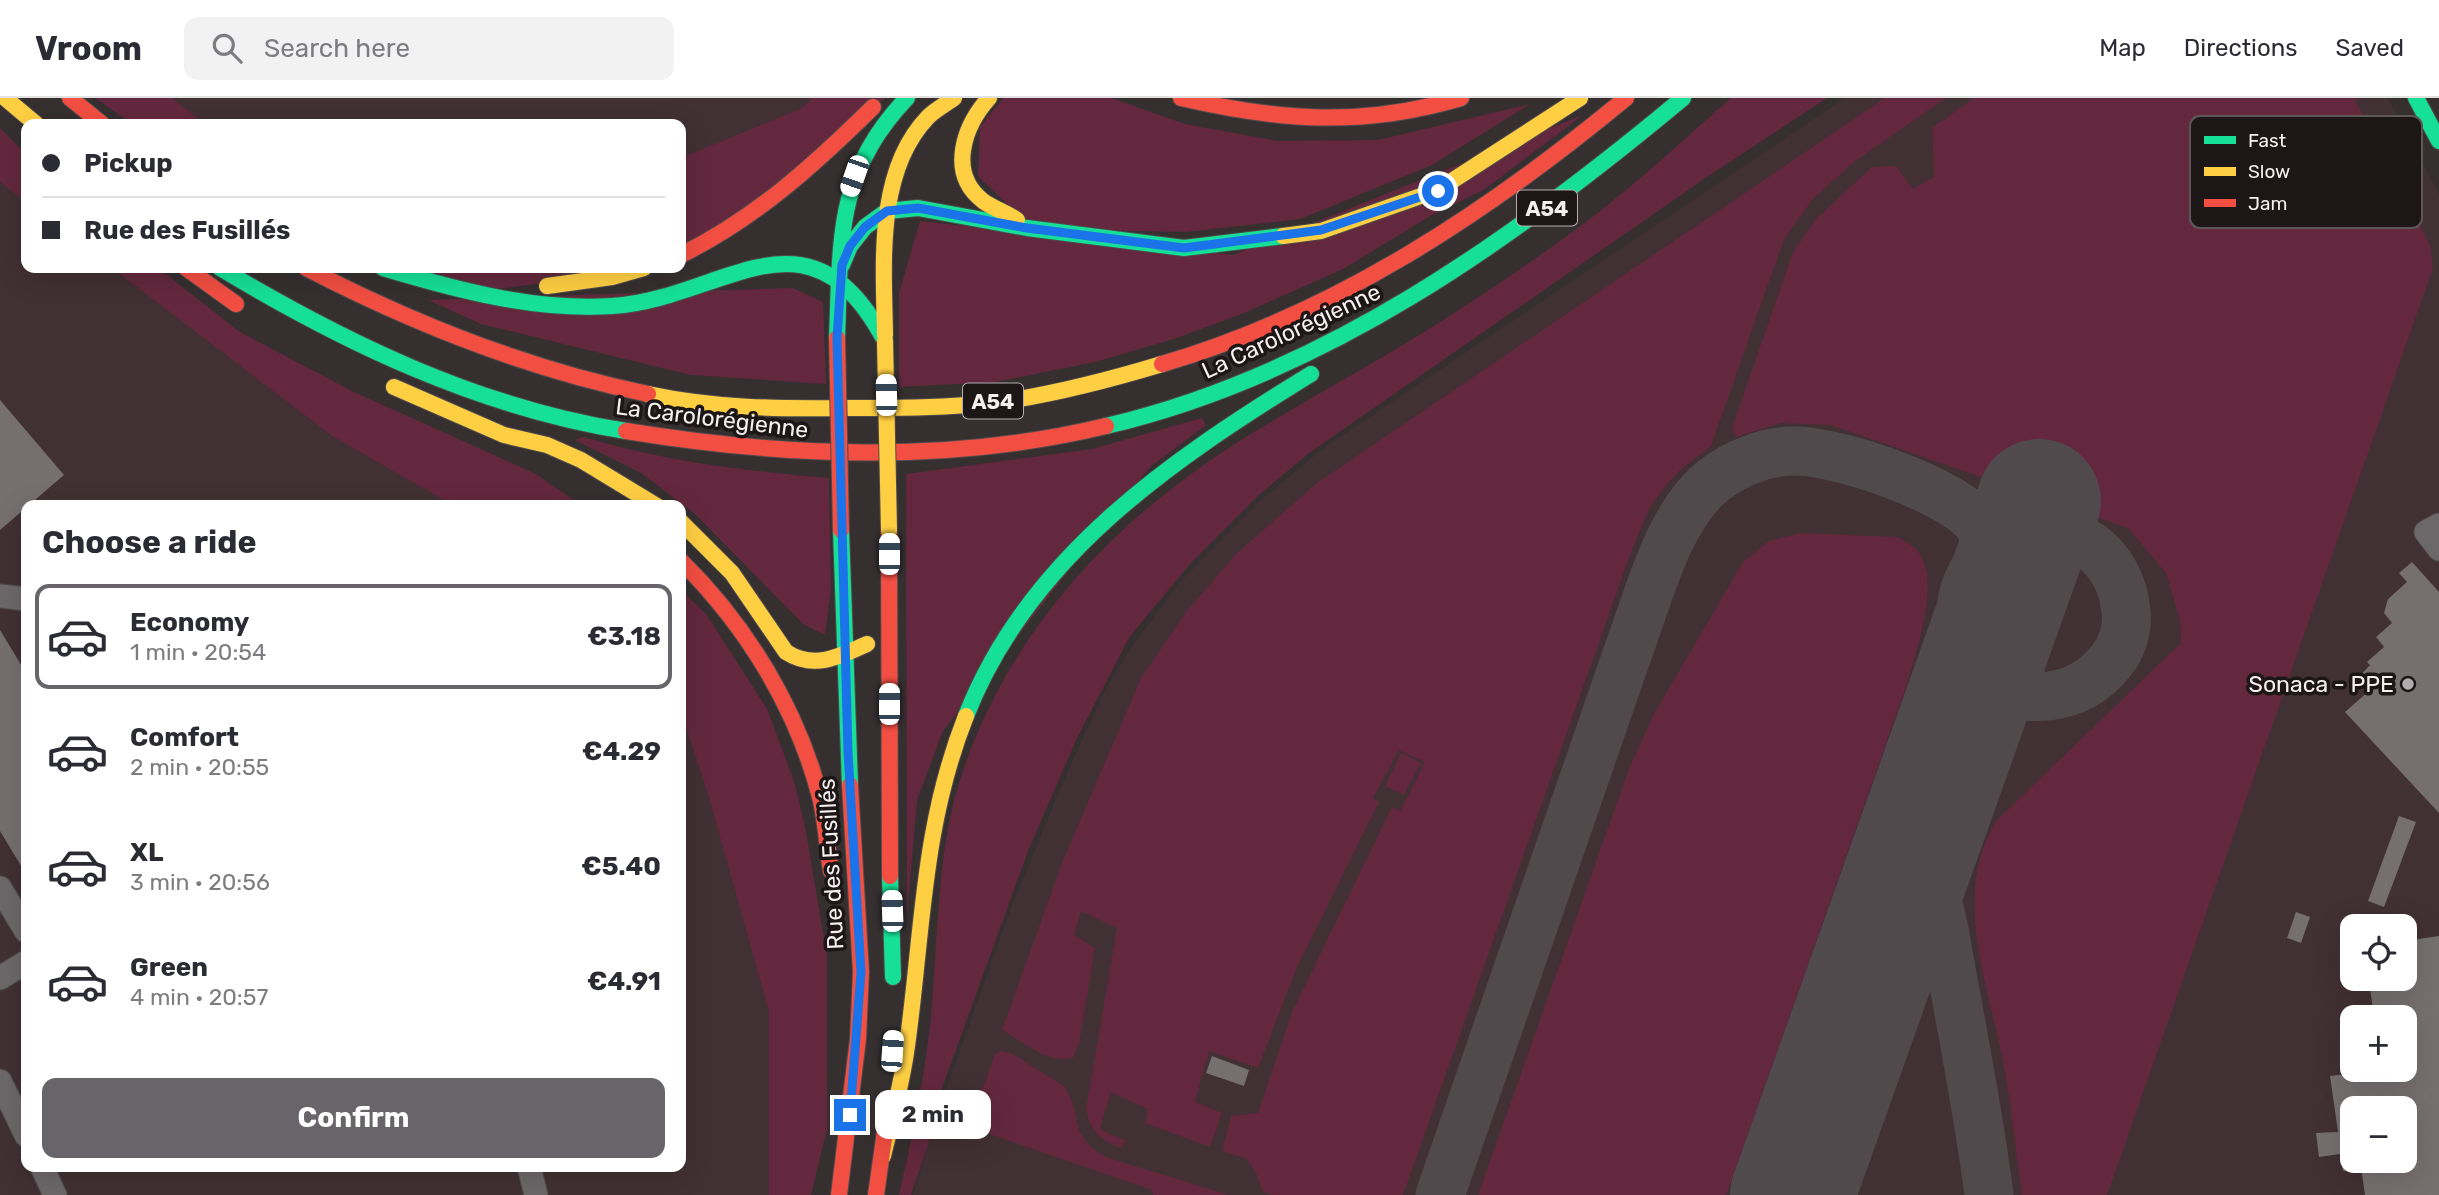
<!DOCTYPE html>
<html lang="en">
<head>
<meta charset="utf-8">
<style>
  :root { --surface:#fff; --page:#f2f2f3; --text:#2b2b33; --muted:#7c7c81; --line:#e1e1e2; --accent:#68656a }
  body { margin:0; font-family:Rubik,sans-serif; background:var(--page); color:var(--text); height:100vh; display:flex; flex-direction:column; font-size:26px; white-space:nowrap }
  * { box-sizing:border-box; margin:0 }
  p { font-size:23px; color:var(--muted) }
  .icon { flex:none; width:38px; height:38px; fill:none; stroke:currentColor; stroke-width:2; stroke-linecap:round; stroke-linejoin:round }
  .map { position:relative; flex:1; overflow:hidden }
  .side { position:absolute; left:21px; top:402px; width:665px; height:672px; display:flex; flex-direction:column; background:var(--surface); border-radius:14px; box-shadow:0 7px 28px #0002 }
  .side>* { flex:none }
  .top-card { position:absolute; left:21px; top:21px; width:665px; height:154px; border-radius:14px; box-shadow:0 7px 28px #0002; display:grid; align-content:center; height:154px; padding:0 21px; background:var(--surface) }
  .fabs { position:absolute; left:2340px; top:816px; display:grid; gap:14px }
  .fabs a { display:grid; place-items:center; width:77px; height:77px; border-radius:14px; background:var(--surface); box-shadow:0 7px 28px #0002; font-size:35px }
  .end { position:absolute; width:32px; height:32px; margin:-16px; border:9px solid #1a73e8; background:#fff; box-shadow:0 0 0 4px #fff }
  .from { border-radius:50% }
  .bubble { position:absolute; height:49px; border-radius:14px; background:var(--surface); box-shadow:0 7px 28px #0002; font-size:23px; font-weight:700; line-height:49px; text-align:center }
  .car { position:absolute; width:21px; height:42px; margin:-21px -10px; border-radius:9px; box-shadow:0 0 5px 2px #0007; background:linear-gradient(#fff 24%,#345 0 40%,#fff 0 76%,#345 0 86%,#fff 0) }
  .top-card b { display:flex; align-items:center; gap:24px; height:66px; font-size:26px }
  .top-card b+b { border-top:2px solid var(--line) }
  .top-card i { width:18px; height:18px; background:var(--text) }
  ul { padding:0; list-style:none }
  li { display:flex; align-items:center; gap:21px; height:105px; margin:0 14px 10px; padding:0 7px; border:4px solid transparent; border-radius:14px }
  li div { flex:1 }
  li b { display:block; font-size:26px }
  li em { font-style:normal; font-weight:700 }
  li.current { border-color:var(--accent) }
  li>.icon { width:63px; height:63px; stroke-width:1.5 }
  h2 { padding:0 21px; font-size:32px; line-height:84px }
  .button { display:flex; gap:14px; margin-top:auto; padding:14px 21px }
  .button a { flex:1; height:80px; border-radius:14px; background:var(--accent); color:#fff; font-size:28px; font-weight:700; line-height:80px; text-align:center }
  header { display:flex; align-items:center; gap:42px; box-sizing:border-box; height:98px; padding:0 35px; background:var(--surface); border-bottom:2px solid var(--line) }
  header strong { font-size:33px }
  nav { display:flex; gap:38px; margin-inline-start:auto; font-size:24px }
  .search { width:490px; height:63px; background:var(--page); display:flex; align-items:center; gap:18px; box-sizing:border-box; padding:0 24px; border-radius:14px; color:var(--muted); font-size:26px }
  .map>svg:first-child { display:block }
  .built { fill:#413034; fill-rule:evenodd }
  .green { fill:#63283d }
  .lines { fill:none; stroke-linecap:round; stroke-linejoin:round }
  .taxiway { stroke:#504a4c; stroke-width:49 }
  .runway { stroke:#504a4c; stroke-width:124 }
  .building { fill:#756f70 }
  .street-casing { stroke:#4f4b4c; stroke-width:25 }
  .fast-casing { stroke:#4f4b4c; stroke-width:18 }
  .slow-casing { stroke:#4f4b4c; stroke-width:18 }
  .jam-casing { stroke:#4f4b4c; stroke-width:18 }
  .street { stroke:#6c6869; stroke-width:23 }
  .fast { stroke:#16e098; stroke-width:16 }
  .slow { stroke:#ffcf43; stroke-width:16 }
  .jam { stroke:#f24e42; stroke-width:16 }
  .slow-bridge-casing { stroke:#4f4b4c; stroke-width:18; stroke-linecap:butt }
  .jam-bridge-casing { stroke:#4f4b4c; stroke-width:18; stroke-linecap:butt }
  .slow-bridge { stroke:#ffcf43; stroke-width:16 }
  .jam-bridge { stroke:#f24e42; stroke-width:16 }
  .route { stroke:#1a73e8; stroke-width:9 }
  .poi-dot { fill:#b3abad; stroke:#1c1617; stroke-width:2.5 }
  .labels { text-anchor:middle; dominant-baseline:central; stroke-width:7; stroke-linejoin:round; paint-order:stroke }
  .shield { fill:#1c1617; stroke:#b5adaf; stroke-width:2 }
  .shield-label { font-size:21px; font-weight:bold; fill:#f7eef0 }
  .street-label { font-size:23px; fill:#f7eef0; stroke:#1c1617 }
  .poi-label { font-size:23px; fill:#f7eef0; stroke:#1c1617; text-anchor:end }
  .key { fill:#1c1617; stroke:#5e5758; stroke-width:2 }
  .key-label { font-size:19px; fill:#f7eef0 }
</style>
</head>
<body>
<header>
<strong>Vroom</strong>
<div class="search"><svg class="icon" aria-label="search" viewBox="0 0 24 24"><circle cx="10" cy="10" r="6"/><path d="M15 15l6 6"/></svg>Search here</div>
<nav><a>Map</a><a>Directions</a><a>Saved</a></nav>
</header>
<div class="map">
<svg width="2439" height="1097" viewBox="0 0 2439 1097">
  <rect width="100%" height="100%" fill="#352f30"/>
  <g class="built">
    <path d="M172,0H813L802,10L681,60V26H205Z"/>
    <path d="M1845,0H2388L2405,31L2439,96V1097H913L937,1017L1012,807L1069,670L1108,587L1130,551L1180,484L1262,401L1325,349ZM2352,828H2404V880H2352ZM2352,919H2404V971H2352ZM2352,1010H2404V1062H2352Z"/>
    <path d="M0,84L26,104V170H112L332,338L454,408H26V1069H681V615L708,696L769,914V1097H0Z"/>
  </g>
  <g class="green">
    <path d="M95,0H172L205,26H132Z"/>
    <path d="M813,0H885L681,161V60L802,10Z"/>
    <path d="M1003,0H1111L1185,26L1277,43L1378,42L1530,6L1432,67L1300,121L1187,134L1033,131L978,78L980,29Z"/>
    <path d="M1731,0H1827L1707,79L1309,355L1260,396L1191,465L1130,538L1077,640L1028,753L933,1015L935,1026L911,1097H899C911,1044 922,991 929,937C938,860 935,779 954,703C991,563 1088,447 1205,366C1284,312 1371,269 1451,217C1499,186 1546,154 1591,120C1640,83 1685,40 1731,0Z"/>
    <path d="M1885,0H1946L1855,63L1813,101L1784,141L1711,348L1680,372L1663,391L1650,409L1631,454L1403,1097H1273L1262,1093L1257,1077L1247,1061L1222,1053L1231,1018L1258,1015L1292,914L1392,709L1400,713L1425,664L1399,652L1373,700L1379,704L1297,869L1258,970L1209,953L1195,1004L1222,1015L1210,1049L1145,1025L1148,1011L1111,994L1100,1031L1126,1043L1121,1050C1101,1043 1090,1033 1086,1011L1117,830L1081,813L1074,837L1095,850L1079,946L1073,960C1049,967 1023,944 1002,932L1062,765L1141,580L1186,514L1236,456L1317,385Z"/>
    <path d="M1974,0H2354L2430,147L2433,170L2107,1097H2022C2016,1056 2012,1015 2005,974C1991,891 1949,801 1996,723L2181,545L2180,522L2166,475L2128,430L1831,327L1781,325L1736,339L1732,330L1793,154L1816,121L1872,69L1896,68L1913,91L1934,79L1932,30Z"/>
    <path d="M1583,17L1485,91L1432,117L1343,171L1244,215L1177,240L1095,264L995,284L899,289V195L920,123L1233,157Z"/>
    <path d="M0,30L26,56V104L0,84Z"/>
    <path d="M112,170H158L240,234L352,293L536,376L582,408H454L332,338Z"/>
    <path d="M388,170H666L496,191Z"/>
    <path d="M793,190L823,204L826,286L691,277L481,226L428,202Z"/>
    <path d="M1202,320L1206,327L1150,369L943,633L917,702L907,818L906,376L1092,351Z"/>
    <path d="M583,339C664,363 745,373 829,380L831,492L825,537L803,526L695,416L641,375L575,342Z"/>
    <path d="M1800,435L1897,439C1906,444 1914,447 1919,455C1941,485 1915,557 1906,589L1726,1097H1478L1630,668L1654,616L1743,464L1769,443Z"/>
    <path d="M681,492L706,516L767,611L794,683L805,728L827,858V1031L811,1097H769V914L708,696L681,615Z"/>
    <path d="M1401,655L1421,665L1404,697L1385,688Z"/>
    <path d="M1001,953L1011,955L1064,988C1084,1018 1066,1036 1106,1059L1229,1097H1153L1152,1092L969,1029L995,956Z"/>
  </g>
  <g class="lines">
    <g class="taxiway">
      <path d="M1971,593C1973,566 1969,561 1963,536C1953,490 1980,448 2025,435C2051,428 2078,436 2098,454C2115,470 2124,491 2126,514C2128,531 2122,550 2111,563C2095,583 2075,595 2049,598C2011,602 1985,583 1962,628C1946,658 1931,699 1927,733C1925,758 1940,810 1945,837C1960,924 1978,1009 1989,1097"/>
      <path d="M1440,1097L1629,551C1649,498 1668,418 1714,382C1736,365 1768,352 1797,353C1840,354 1955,392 1980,428C2001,460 1999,495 1993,531"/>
    </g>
    <path class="runway" d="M1792,1097L2039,403"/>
  </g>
  <g class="building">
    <path d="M0,302L64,377L0,432Z"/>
    <path d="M2412,464L2439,494V715L2345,614L2370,592L2358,580L2370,567L2367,564L2384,549L2376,539L2392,525L2384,515L2388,501L2407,484L2399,475Z"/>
    <path d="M0,532L26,575V776L0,733Z"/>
    <path d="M2399,718L2416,724L2384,809L2368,803Z"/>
    <path d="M2296,814L2310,819L2301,845L2287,840Z"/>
    <path d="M2439,838V1097H2365L2360,1062H2404V1010H2352V1073H2343L2340,1056L2319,1059L2316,1035L2338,1034L2330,978L2346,976V971H2404V919H2374L2369,883L2404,880V843Z"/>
    <path d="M1212,958L1249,972L1244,988L1206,975Z"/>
  </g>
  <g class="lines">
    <g class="street-casing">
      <g id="street">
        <path d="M2439,427L2426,434L2439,451"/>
        <path d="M0,498L26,501"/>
        <path d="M0,790L26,833"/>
        <path d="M0,880L26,864"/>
        <path d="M0,983L26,1037"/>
        <path d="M42,1069L55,1097"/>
        <path d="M529,1069L536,1097"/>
      </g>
    </g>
    <g class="fast-casing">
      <g id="fast">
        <path d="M2416,0L2439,43"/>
        <path d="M842,167L850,148L865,129L887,113L918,110L1027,130L1184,150L1283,138"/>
        <path d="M220,170C345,245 480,310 626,333"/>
        <path d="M383,170C457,192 534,213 612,208C724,201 808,98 885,243"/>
        <path d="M837,240C841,142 835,75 907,0"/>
        <path d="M1106,328C1324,277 1514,141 1683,0"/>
        <path d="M841,432L850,687"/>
        <path d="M966,618C1028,459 1171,362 1311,276"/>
        <path d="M890,778L893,879"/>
      </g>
    </g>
    <g class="slow-casing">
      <g id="slow">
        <path d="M5,0L36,26"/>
        <path d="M989,0C964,28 947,75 983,103C994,111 1006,114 1017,122"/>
        <path d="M1283,138L1321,133L1438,92L1580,0"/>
        <path d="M547,188L612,179L644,170"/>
        <path d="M885,237C884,168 875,74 928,19C935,12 946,6 954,0"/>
        <path d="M394,289L504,337L547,347L581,362L657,408"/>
        <path d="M648,296C713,310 779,311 845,310C897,310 949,310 1000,304C1055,296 1109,282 1162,266"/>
        <path d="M681,424L732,475L786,554C814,572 839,559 867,546"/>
        <path d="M883,1058C892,1022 902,986 907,948C923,833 922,729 966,618"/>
      </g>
    </g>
    <g class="jam-casing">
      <g id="jam">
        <path d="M70,0L102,26"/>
        <path d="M1181,0C1280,23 1363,29 1461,0"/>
        <path d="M681,157C756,120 814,67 873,9"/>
        <path d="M186,170L236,206"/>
        <path d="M306,170C416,227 527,271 648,296"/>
        <path d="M1162,266C1336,215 1488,114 1626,0"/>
        <path d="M626,333C786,359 948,366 1106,328"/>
        <path d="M889,433L890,778"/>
        <path d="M681,463C746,527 797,610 820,699C826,723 827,749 831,773"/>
        <path d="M839,1097L858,941L861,874L850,687"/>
        <path d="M876,1097L885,1033"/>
      </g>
    </g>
    <use href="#street" class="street"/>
    <use href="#fast" class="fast"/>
    <use href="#slow" class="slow"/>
    <use href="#jam" class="jam"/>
    <g class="slow-bridge-casing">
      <path id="slow-bridge" d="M885,243L889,433"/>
    </g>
    <g class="jam-bridge-casing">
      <path id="jam-bridge" d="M837,240L841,432"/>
    </g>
    <use href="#slow-bridge" class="slow-bridge"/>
    <use href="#jam-bridge" class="jam-bridge"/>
  </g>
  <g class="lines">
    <path class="route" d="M850,1017L861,874L848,655L837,240L842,167L850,148L865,129L887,113L918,110L1027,130L1184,150L1321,132L1438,93"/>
  </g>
  <circle class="poi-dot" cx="2408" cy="586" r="7"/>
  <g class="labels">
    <g class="shield">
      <rect x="1517" y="92.5" width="60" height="35" rx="5"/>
      <rect x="963" y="285.5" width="60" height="35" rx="5"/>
    </g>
    <g class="shield-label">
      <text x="1547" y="110">A54</text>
      <text x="993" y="303">A54</text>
    </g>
    <g class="street-label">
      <text transform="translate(1291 233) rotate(-25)">La Carolorégienne</text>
      <text transform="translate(712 320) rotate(7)">La Carolorégienne</text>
      <text transform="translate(831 766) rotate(-93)">Rue des Fusillés</text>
    </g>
    <g class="poi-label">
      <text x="2394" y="586">Sonaca - PPE</text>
    </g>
  </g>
  <rect x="2190" y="18" width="232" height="112" rx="10" class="key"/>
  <rect x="2204" y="38" width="32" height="8" fill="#16e098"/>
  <rect x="2204" y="69" width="32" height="9" fill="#ffcf43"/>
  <rect x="2204" y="101" width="32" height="8" fill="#f24e42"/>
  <g class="key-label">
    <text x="2248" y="49">Fast</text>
    <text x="2248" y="80">Slow</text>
    <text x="2248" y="112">Jam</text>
  </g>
</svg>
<div class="fabs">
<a><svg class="icon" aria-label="locate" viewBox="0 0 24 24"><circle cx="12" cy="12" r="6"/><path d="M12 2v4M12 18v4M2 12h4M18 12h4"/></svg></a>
<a>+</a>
<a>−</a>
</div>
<i class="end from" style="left:1438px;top:93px"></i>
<i class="end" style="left:850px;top:1017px"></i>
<div class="bubble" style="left:875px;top:992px;width:116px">2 min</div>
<i class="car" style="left:854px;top:78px;rotate:199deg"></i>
<i class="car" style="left:886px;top:297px;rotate:359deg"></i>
<i class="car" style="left:889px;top:456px;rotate:0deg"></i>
<i class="car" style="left:889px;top:606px;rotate:0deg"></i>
<i class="car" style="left:892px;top:813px;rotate:358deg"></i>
<i class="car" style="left:892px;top:953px;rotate:4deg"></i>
<div class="top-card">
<b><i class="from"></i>Pickup</b>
<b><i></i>Rue des Fusillés</b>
</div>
<section class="side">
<h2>Choose a ride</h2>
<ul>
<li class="current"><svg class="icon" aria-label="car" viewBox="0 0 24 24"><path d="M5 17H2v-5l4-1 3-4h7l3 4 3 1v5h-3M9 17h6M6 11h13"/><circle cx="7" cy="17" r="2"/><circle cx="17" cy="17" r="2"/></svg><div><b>Economy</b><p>1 min · 20:54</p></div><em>€3.18</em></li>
<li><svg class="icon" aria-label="car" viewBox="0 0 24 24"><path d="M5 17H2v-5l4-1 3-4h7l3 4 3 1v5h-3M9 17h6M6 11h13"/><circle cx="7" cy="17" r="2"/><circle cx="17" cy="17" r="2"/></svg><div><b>Comfort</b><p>2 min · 20:55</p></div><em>€4.29</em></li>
<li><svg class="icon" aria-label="car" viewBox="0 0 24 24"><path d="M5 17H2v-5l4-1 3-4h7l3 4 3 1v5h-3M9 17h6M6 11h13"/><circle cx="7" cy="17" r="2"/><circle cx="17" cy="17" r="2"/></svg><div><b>XL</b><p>3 min · 20:56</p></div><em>€5.40</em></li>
<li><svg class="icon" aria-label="car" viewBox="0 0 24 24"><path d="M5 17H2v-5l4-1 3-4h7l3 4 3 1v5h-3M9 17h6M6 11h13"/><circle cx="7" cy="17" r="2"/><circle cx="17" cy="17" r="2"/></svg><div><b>Green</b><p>4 min · 20:57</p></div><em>€4.91</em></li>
</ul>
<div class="button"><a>Confirm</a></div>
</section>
</div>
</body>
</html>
